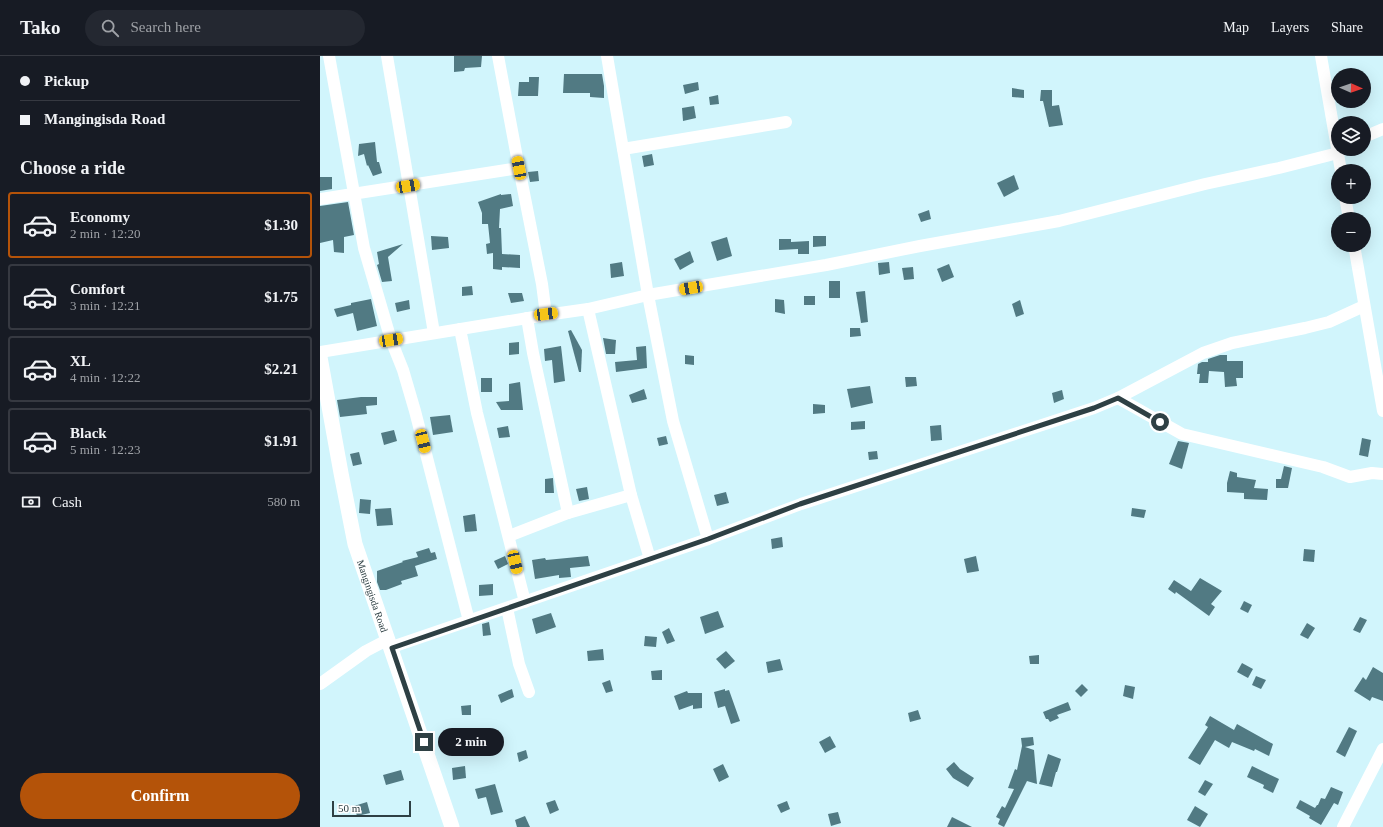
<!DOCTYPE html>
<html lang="en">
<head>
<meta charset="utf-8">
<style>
  :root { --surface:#171b24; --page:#242831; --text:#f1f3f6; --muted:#9ea1a6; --line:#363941; --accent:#b45309 }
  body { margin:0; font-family:Georgia,serif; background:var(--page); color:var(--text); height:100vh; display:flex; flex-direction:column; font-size:15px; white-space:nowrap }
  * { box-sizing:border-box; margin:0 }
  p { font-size:13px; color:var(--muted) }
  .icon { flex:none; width:22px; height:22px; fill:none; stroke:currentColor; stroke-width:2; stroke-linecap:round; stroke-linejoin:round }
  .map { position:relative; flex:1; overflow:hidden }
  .sheet { display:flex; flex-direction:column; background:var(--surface); width:320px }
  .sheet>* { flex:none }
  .top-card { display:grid; align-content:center; height:88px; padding:0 20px; background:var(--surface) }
  .needle { width:26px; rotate:92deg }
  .buttons { position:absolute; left:1011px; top:12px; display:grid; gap:8px }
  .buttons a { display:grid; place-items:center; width:40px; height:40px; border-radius:50%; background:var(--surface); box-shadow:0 4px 16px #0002; font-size:20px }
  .scale { position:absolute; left:12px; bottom:10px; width:79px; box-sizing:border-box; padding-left:4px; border:2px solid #2e4044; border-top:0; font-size:11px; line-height:14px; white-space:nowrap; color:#2e4044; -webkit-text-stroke:3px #fff; paint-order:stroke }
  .end { position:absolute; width:18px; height:18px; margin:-9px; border:5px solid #2e4044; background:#fff; box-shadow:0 0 0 2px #fff }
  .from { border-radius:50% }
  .bubble { position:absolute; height:28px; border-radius:14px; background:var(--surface); box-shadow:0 4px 16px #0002; font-size:13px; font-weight:600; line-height:28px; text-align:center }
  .car { position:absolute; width:12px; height:24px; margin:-12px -6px; border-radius:5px; box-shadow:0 0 3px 1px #0007; background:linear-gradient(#f5c518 24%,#345 0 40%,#f5c518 0 76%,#345 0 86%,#f5c518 0) }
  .top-card b { display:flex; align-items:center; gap:14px; height:38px; font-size:15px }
  .top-card b+b { border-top:1px solid var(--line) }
  .top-card i { width:10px; height:10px; background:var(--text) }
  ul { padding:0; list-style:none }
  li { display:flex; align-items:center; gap:12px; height:66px; margin:0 8px 6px; padding:0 12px; border:2px solid var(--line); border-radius:4px }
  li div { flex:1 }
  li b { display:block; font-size:15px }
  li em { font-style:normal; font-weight:600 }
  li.selected { border-color:var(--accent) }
  li>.icon { width:36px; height:36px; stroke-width:1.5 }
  h2 { padding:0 20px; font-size:18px; line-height:48px }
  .pay { display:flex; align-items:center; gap:10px; height:44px; padding:0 20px; font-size:15px }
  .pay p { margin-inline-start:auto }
  .action { display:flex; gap:8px; margin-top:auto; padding:8px 20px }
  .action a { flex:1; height:46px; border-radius:24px; background:var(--accent); color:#fff; font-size:16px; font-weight:600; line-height:46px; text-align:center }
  header { display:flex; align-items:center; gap:24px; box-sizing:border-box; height:56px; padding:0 20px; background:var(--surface); border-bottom:1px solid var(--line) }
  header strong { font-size:19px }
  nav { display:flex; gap:22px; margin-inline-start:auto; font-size:14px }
  .search { width:280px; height:36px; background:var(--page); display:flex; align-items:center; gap:10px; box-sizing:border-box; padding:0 14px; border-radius:22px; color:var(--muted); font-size:15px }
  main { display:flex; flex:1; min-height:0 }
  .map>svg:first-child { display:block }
  .building { fill:#517a83 }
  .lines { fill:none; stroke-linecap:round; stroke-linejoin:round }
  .minor { stroke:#fff; stroke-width:12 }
  .tertiary { stroke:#fff; stroke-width:15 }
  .route { stroke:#2e4044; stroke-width:5 }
  .labels { text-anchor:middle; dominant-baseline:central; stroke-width:4; stroke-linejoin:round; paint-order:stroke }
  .street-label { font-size:10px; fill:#2e4044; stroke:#fff }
</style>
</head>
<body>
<header>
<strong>Tako</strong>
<div class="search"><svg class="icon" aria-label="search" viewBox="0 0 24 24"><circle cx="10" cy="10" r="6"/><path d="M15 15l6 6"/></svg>Search here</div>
<nav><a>Map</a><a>Layers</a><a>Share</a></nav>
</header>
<main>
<section class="sheet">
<div class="top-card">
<b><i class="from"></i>Pickup</b>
<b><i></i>Mangingisda Road</b>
</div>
<h2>Choose a ride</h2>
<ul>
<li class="selected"><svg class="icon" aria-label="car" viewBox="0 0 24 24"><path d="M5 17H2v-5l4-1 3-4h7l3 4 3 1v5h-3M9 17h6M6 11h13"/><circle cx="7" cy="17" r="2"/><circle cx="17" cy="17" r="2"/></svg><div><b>Economy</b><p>2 min · 12:20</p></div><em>$1.30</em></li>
<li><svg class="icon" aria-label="car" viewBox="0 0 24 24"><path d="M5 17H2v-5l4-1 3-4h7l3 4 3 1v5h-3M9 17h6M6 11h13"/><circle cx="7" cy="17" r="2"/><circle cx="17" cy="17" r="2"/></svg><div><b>Comfort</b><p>3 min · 12:21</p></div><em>$1.75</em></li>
<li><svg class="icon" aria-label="car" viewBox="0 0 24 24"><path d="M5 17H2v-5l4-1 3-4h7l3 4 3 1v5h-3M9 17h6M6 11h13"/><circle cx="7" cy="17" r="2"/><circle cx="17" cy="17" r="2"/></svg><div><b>XL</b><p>4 min · 12:22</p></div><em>$2.21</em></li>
<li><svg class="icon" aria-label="car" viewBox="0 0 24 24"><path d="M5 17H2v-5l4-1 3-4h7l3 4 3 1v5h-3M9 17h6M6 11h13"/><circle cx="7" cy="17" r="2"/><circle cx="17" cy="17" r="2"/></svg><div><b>Black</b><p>5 min · 12:23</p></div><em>$1.91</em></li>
</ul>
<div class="pay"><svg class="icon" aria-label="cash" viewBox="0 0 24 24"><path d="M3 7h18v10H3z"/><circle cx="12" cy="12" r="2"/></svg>Cash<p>580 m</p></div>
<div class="action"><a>Confirm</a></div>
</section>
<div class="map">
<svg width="1063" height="771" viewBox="0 0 1063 771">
  <rect width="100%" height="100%" fill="#d1f5fc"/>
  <g class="building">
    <path d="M134,0H162L161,11L145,12L144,15L134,16Z"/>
    <path d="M244,18H282L284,30V42L270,41V37H243Z"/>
    <path d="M209,21H219L218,40H198L199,26H209Z"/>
    <path d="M378,26L379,34L365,38L363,29Z"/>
    <path d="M692,32L704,34V42L692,41Z"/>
    <path d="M721,34H732V50L739,49L743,69L729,71L723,45H720Z"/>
    <path d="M398,39L399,48L390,49L389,41Z"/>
    <path d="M374,50L376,62L363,65L362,52Z"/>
    <path d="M55,86L57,106H59L62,117L53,120L48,109L47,110L44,98L38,100L39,88Z"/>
    <path d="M332,98L334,109L324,111L322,100Z"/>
    <path d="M218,115L219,125L210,126L208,116Z"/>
    <path d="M694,119L699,133L684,141L677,127Z"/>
    <path d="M0,121H12V133L0,135Z"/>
    <path d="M181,138V139L191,138L193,150L180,153L179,172H181L182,198L200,199V212L182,211V214L173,213V197L167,198L166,188L170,187L168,168H162V157L158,146Z"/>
    <path d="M28,146L34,179L24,181V197L14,196L13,184L0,187V150Z"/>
    <path d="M609,154L611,163L601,166L598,158Z"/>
    <path d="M111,180L128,181L129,192L112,194Z"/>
    <path d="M493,180H506V190L493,191Z"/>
    <path d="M407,181L412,200L397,205L391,186Z"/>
    <path d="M459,183H471V186L489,185V198H478V193L459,194Z"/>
    <path d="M83,188L68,201L72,225L62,226L57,209L59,208L57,196Z"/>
    <path d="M370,195L374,206L360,214L354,203Z"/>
    <path d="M302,206L304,220L291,222L290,208Z"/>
    <path d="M569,206L570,217L559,219L558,207Z"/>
    <path d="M629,208L634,221L622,226L617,213Z"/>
    <path d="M593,211L594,223L584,224L582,212Z"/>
    <rect x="509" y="225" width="11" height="17"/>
    <path d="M152,230L153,239L142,240V231Z"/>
    <path d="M545,235L548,266L541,267L536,236Z"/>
    <path d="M188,237H202L204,245L191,247Z"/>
    <rect x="484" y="240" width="11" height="9"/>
    <path d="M51,243L57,270L37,275L33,257L17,261L14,253L31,249V247Z"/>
    <path d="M455,243L464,244L465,258L455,256Z"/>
    <path d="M89,244L90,253L77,256L75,247Z"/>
    <path d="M700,244L704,258L696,261L692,248Z"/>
    <path d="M530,272H540L541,280L530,281Z"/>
    <path d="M251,274L262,294L261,316H259L248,275Z"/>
    <path d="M283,282L296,284L295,298H286Z"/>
    <path d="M199,286V298L189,299V287Z"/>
    <path d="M241,290L245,325L234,327L232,304L225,305L224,293Z"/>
    <path d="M326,290L327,312L296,316L295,306L317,304L316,291Z"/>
    <path d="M365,299L374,300V309L365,308Z"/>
    <path d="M900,299H907V305H923V322H916L917,330L905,331L904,316L889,315L888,327H879L880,318H877L878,308L882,306H888V303Z"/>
    <path d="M585,321H596L597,330L586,331Z"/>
    <rect x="161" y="322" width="11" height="14"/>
    <path d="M200,326L203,354H181L176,346L189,345V328Z"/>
    <path d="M550,330L553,347L531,352L527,333Z"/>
    <path d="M324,333L327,343L312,347L309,339Z"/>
    <path d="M742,334L744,343L734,347L732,337Z"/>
    <path d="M41,341H57V349L46,350L47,358L20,361L17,344Z"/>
    <path d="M493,348L505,349V357L493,358Z"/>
    <path d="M130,359L133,376L113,379L110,361Z"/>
    <path d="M545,365V373L531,374V366Z"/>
    <path d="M621,369L622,384L611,385L610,370Z"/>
    <path d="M188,370L190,381L179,382L177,372Z"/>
    <path d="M74,374L77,385L64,389L61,377Z"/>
    <path d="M346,380L348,388L339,390L337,382Z"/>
    <path d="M1042,382L1051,384L1048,401L1039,399Z"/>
    <path d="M858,385L869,387L862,413L849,408Z"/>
    <path d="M557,395L558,403L549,404L548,396Z"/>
    <path d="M39,396L42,408L33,410L30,398Z"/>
    <path d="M964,410L972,412L968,432H956V423H961Z"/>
    <path d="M910,415L917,417V421L936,424L934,432L948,433L947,444L924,443V437L907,436V427Z"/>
    <path d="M233,422L234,437H225V423Z"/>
    <path d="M267,431L269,443L259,445L256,433Z"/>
    <path d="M406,436L409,447L397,450L394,439Z"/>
    <path d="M40,443L51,444L50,458L39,457Z"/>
    <path d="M71,452L73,469L57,470L55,453Z"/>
    <path d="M812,452L826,454L824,462L811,460Z"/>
    <path d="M155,458L157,475L145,476L143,460Z"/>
    <path d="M462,481L463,491L452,493L451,483Z"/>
    <path d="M109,492L111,497L115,496L117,503L95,510L98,520L81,525L82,528L66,534H60L57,526V515L83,506L82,505L98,501L96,496Z"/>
    <path d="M984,493L995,494L994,506L983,505Z"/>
    <path d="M185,500L188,508L178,513L174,505Z"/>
    <path d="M268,500L270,510L250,512L251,521L239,522V519L215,523L212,504L225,502L226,504Z"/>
    <path d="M656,500L659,515L647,517L644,503Z"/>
    <path d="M880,522L902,535L891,548L895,551L889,560L856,536L855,538L848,533L854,524L871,535Z"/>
    <path d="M173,528V539L159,540V529Z"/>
    <path d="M924,545L932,549L928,557L920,553Z"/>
    <path d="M398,555L404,571L385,578L380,561Z"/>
    <path d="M231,557L236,571L216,578L212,563Z"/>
    <path d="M1040,561L1047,564L1040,577L1033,574Z"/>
    <path d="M169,566L171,579L163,580L162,568Z"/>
    <path d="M987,567L995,572L988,583L980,579Z"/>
    <path d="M349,572L355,585L347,588L342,576Z"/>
    <path d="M325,580L337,581L336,591L324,590Z"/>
    <path d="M283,593L284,604L268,605L267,595Z"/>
    <path d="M406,595L415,605L405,613L396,603Z"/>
    <path d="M719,599V608H710L709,600Z"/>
    <path d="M460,603L463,614L448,617L446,606Z"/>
    <path d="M922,607L933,613L928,622L917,616Z"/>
    <path d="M1053,611L1063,617V645L1052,641L1050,645L1034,635L1043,621L1046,624Z"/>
    <path d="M342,614V624H332L331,615Z"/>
    <path d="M936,620L946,624L941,633L932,629Z"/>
    <path d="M290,624L293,635L286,637L282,627Z"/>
    <path d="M762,628L768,634L761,641L755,635Z"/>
    <path d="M805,629L815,631L813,643L803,640Z"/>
    <path d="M192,633L194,641L181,647L178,639Z"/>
    <path d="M405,633V635L409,634L420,665L411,668L405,650L398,652L394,636Z"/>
    <path d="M367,635L368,637H382V652L373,653V649L359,654L354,640Z"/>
    <path d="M748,646L751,654L737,659L739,662L730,666L728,663H726L723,656Z"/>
    <path d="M151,649V659H142L141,650Z"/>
    <path d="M598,654L601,663L590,666L588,657Z"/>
    <path d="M890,660L914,674L917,668L953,688L949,700L935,693L934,695L912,686L909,692L895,684L880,709L868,702L888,671L885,669Z"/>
    <path d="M1029,671L1037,675L1025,701L1016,696Z"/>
    <path d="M510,680L516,691L505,697L499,686Z"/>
    <path d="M713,681L714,689L705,691L714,694L717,728L707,725L684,771L678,768L680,763L676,761L682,750L685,752L694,733L688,732L695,713L697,714L702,690L701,682Z"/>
    <path d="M206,694L208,702L199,706L197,697Z"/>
    <path d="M728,698L741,703L737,716H736L732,731L719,728Z"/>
    <path d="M634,706L640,713L654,722L648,731L633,722L626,713Z"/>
    <path d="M403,708L409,721L399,726L393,713Z"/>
    <path d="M145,710L146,722L133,724L132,712Z"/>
    <path d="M932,710L959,723L953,737L943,732L944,729L927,721Z"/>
    <path d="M81,714L84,724L66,729L63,719Z"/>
    <path d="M885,724L893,728L885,740L878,736Z"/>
    <path d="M175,728L183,756L171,759L166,741L158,743L155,733Z"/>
    <path d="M1011,731L1023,736L1018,749L1014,747L1001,769L989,762L990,760L976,752L980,744L995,752L997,749H998L1001,742L1005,743Z"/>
    <path d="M235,744L239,754L230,758L226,747Z"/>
    <path d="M467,745L470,753L461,757L457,749Z"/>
    <path d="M47,746L50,757L37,760L34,750Z"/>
    <path d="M875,750L888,758L880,771L867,764Z"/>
    <path d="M518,756L521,767L511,770L508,758Z"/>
    <path d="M205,760L210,771H197L195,764Z"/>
    <path d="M632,761L652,771H627Z"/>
  </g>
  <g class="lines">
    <g class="minor">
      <path d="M9,0L44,192L71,284L83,314L95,355L149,565"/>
      <path d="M67,0L114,277"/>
      <path d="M178,0L199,112"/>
      <path d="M287,0L328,239L353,365L388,483"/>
      <path d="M1001,0L1021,115"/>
      <path d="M1044,81L1063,73"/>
      <path d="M303,93L466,66"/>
      <path d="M1025,141L1029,163"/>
      <path d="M0,143L199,112L222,228L226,259"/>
      <path d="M1034,189L1063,355"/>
      <path d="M268,253L311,439"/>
      <path d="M140,273L157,357L205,546"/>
      <path d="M0,296L226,259L268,253L328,239L506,209L600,190L739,165L885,128L959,112L1018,97"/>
      <path d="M798,342L862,378L1003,411L1030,421L1052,417L1063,418"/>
      <path d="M248,457L311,439L330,503"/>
      <path d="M189,480L248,457L213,297L207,262"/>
      <path d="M187,552L199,608L209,636"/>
      <path d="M72,591L388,483L481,448L774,352L798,342L883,297L912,287L985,272L1009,266L1044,250"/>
      <path d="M0,628L46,595L67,584"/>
      <path d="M1023,771L1063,693"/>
    </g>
    <path class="tertiary" id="s1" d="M0,301L21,417L35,488L132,771"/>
  </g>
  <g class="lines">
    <path class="route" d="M104,686L72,592L388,483L480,448L774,352L798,342L840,366"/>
  </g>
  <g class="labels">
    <g class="street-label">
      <text stroke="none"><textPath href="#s1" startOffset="245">Mangingisda Road</textPath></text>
    </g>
  </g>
</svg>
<div class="buttons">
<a><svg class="needle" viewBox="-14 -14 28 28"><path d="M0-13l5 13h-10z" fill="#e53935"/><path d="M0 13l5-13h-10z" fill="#9ea1a6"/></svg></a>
<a><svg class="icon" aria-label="layers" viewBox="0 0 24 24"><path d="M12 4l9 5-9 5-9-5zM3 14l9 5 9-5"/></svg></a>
<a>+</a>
<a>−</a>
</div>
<div class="scale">50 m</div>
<i class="end from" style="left:840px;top:366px"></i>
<i class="end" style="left:104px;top:686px"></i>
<div class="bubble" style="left:118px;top:672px;width:66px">2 min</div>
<i class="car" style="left:199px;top:112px;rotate:349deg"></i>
<i class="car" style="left:88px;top:130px;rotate:80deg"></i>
<i class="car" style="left:371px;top:232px;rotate:260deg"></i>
<i class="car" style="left:226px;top:258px;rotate:83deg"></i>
<i class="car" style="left:71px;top:284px;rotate:81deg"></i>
<i class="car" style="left:103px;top:385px;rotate:166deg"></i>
<i class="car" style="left:195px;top:506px;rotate:167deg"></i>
</div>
</main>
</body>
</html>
